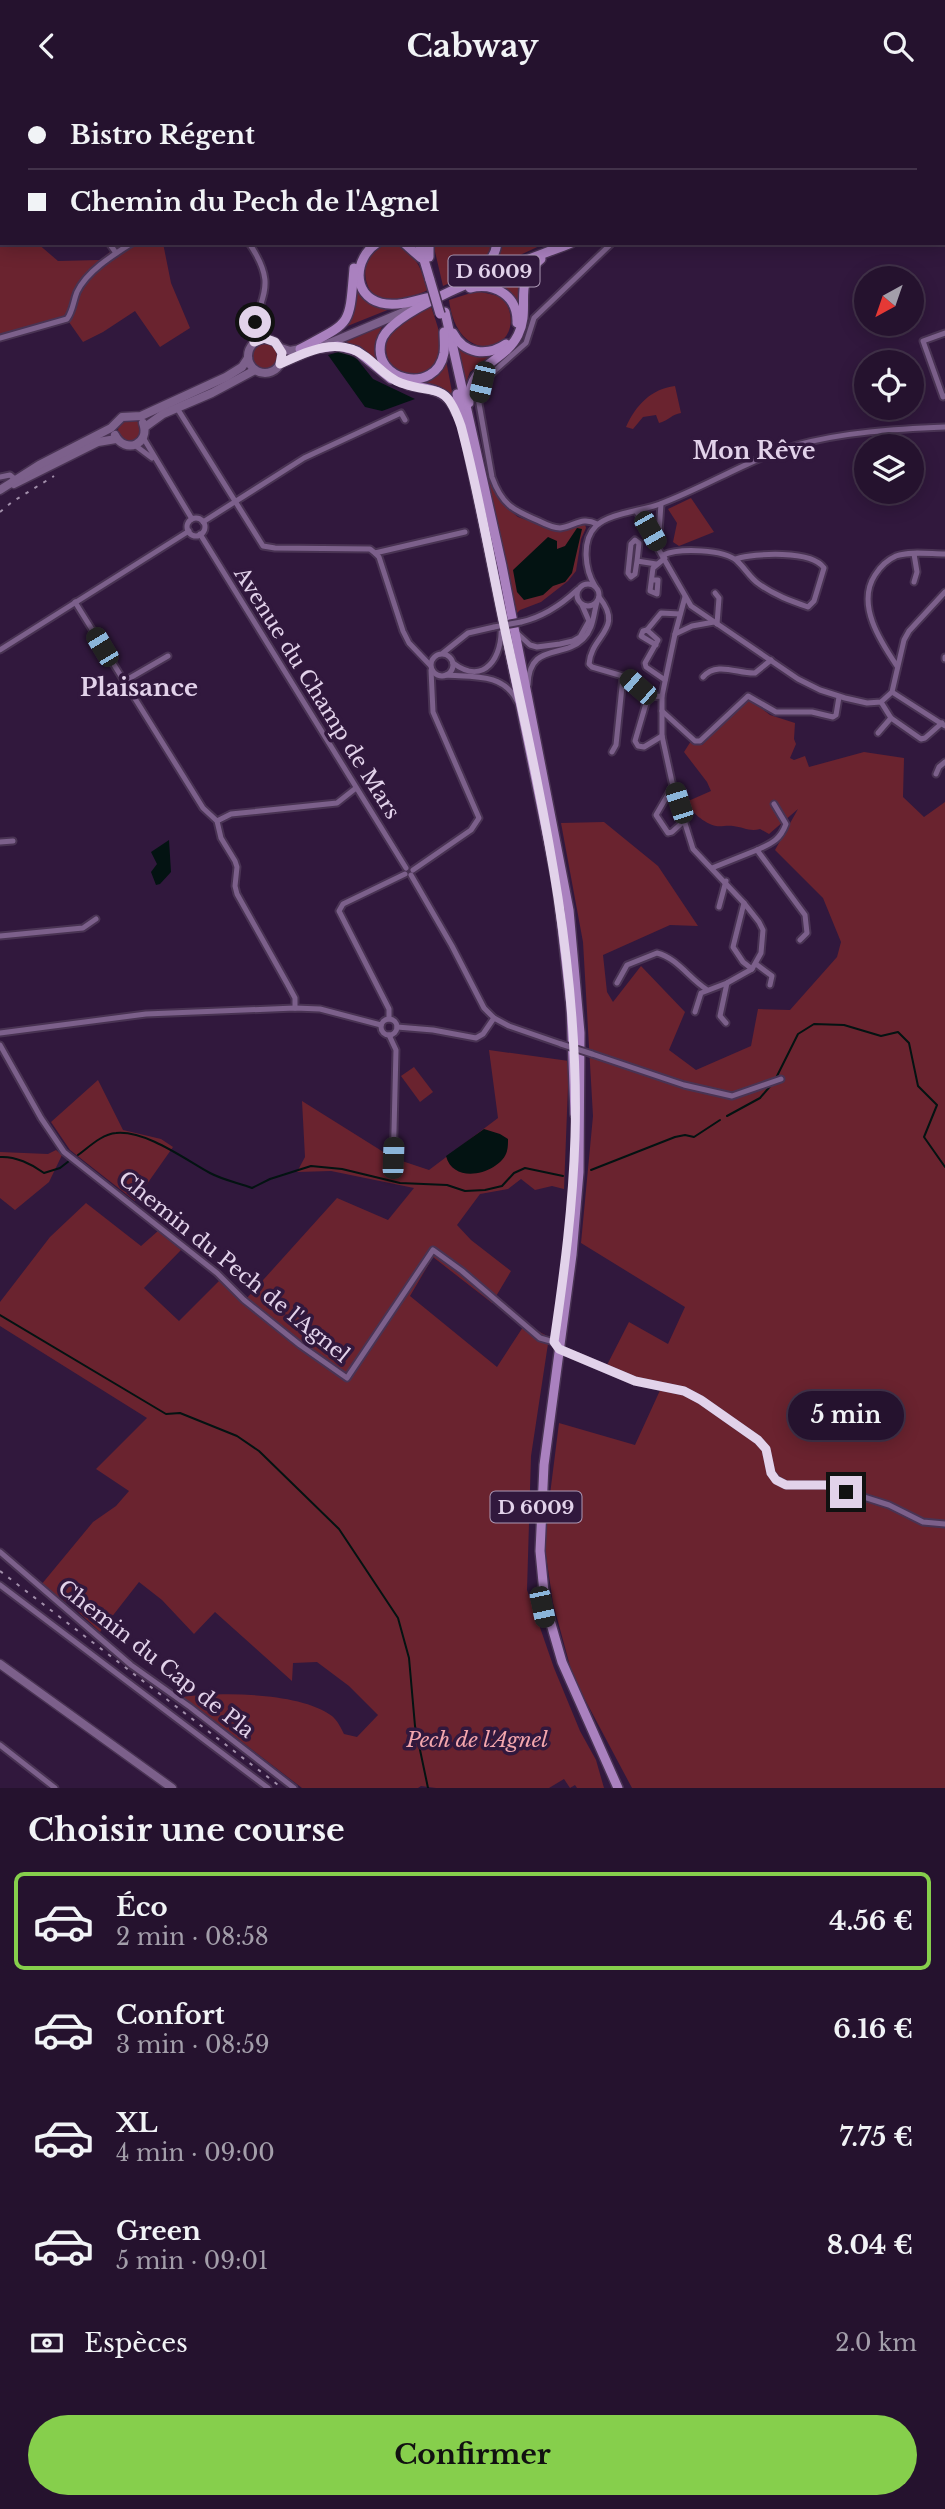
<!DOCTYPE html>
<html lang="fr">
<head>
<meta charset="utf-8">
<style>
  :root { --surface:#25122e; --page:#2d1b36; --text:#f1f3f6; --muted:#a39eaa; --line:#42324a; --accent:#86cf4c }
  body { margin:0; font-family:"Libre Baskerville",serif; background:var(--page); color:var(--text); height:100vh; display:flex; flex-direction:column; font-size:26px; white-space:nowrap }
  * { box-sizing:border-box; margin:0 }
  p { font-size:23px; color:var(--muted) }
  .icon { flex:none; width:38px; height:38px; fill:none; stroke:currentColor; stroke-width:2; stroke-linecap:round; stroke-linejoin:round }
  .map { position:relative; height:1697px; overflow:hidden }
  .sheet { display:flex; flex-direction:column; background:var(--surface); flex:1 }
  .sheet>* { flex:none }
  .hud { position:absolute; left:0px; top:0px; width:945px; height:154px; box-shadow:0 4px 18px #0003,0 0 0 2px var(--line); display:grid; align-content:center; height:154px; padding:0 28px; background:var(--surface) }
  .needle { width:46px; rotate:220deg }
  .fabs { position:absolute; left:854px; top:175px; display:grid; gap:14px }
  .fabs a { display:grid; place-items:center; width:70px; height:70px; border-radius:50%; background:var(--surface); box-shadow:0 4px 18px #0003,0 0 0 2px var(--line); font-size:35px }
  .end { position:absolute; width:32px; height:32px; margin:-16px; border:9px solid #e2d2ea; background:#111; box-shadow:0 0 0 4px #111 }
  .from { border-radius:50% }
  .bubble { position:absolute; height:49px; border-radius:24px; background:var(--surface); box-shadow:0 4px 18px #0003,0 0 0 2px var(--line); font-size:23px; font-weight:800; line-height:49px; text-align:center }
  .car { position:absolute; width:21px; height:42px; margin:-21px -10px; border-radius:9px; box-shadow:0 0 5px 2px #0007; background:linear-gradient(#222 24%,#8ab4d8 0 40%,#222 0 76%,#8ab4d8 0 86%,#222 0) }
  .hud b { display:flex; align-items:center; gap:24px; height:66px; font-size:26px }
  .hud b+b { border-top:2px solid var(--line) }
  .hud i { width:18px; height:18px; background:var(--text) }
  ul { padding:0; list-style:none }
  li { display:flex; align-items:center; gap:21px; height:98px; margin:0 14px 10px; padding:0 14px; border:4px solid transparent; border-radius:10px }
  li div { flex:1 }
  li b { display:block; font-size:26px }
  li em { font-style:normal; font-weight:800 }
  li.selected { border-color:var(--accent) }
  li>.icon { width:63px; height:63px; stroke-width:1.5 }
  h2 { padding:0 28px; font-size:32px; line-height:84px }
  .pay { display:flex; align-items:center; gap:18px; height:77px; padding:0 28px; font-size:26px }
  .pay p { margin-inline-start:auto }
  .button { display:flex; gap:14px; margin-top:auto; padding:14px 28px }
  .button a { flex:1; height:80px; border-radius:42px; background:var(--accent); color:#111; font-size:28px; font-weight:800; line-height:80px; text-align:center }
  header { display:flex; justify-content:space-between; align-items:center; height:91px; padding:0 28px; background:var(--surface); font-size:32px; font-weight:800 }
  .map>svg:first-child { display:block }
  .green { fill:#6a232f }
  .water { fill:#031312 }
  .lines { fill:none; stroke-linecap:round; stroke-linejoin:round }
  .stream { stroke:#031312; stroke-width:2 }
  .minor-casing { stroke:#493353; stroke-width:9 }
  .tertiary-casing { stroke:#493353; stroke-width:10 }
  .secondary-casing { stroke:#493353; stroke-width:11 }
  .primary-casing { stroke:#493353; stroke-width:12 }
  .motorway-casing { stroke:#493353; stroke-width:14 }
  .minor { stroke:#7c608b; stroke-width:5 }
  .tertiary { stroke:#7c608b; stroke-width:7 }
  .secondary { stroke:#7c608b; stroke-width:8 }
  .primary { stroke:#aa81bf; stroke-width:9 }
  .motorway { stroke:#c897e1; stroke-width:10 }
  .rail { stroke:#a28fab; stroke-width:2; stroke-dasharray:3.5 7; stroke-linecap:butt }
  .minor-bridge-casing { stroke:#493353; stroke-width:9; stroke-linecap:butt }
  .primary-bridge-casing { stroke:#493353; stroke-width:12; stroke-linecap:butt }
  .minor-bridge { stroke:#7c608b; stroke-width:5 }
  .primary-bridge { stroke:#aa81bf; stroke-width:9 }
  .route { stroke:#e2d2ea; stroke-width:9 }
  .labels { text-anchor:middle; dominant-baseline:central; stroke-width:7; stroke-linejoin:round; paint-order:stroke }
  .shield { fill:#31183d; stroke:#ad9ab6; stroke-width:2 }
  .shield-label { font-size:19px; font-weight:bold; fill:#e2d2ea }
  .street-label { font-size:21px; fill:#e2d2ea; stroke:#31183d }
  .park-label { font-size:21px; font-style:italic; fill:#f3a6ad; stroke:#31183d }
  .neighbourhood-label { font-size:23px; font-weight:bold; fill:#e2d2ea; stroke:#31183d }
  .quarter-label { font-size:24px; font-weight:bold; fill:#e2d2ea; stroke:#31183d }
</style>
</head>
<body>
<header><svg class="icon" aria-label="back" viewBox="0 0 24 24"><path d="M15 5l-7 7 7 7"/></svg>Cabway<svg class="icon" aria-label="search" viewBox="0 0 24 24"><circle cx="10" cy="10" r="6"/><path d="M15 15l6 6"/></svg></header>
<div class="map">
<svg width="945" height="1697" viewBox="0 0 945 1697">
  <rect width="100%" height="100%" fill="#31183d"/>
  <g class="green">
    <path d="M0,138L2,152H37L58,170L100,169L121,152H163L171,192L190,237L160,256L135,220L103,241L83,251L69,231L0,251Z"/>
    <path d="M433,152H491L492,154C485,178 464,186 443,195Z"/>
    <path d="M501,152H546L494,176L492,174L499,163Z"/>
    <path d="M389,154C413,154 422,179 428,199C393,215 359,216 366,167L382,155Z"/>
    <path d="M529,172L523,185L518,215L486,190Z"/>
    <path d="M356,190L390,218L345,236C357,223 357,207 356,190Z"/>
    <path d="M477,200L503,206C535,257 458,284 449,209Z"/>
    <path d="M431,215C435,229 444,248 440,263C431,294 385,289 386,256C386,250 387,246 391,241C401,228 417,222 431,215Z"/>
    <path d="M383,234C375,248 375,259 380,274L359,257L346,251V248Z"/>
    <circle cx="265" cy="265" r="15"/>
    <path d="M455,251L497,261L470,281L465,295Z"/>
    <path d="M446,269L453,306L443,298L419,292C433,289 439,282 446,269Z"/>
    <path d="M675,295L681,322C672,323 668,330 659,332L656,324L643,326L633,338L626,336C636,314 651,298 675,295Z"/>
    <circle cx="130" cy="340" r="12"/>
    <path d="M487,383L507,417L518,426L558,440L585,433L586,437L581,448L576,480L568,490L541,511L520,519L517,522Z"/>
    <path d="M691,407L714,441L679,455L673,451L677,432L668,418Z"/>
    <path d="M751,609L770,624L795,632L794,648L796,653L790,667L794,669L805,665L809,676L864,661L904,667L903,706L924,726L945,711V1697H632L573,1586L553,1512L544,1451L559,1332L635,1354L662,1295L606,1276L629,1231L668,1253L685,1216L581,1152L593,1025L583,851L561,732L604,731L658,775L698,835L670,834L603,864L607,901L613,911L641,875L685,921L669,959L696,979L751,955L758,918L790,919L837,866L841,851L823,807L775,759L798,718L769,743L760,738C750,741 743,736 733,735C727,734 721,736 716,735C705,733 690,720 686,711L711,700L707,691L684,661L691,650L697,654H702L746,610Z"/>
    <path d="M489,959L569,970L564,1098L552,1095L535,1099L521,1088L508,1098L480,1103L457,1134L471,1149L511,1180L492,1212L433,1166L410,1205L497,1276L525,1233L549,1246L531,1365L527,1499L554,1577L580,1640L596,1669L604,1697H577L575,1694L570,1697L564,1688L549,1697H436L421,1695L418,1697H302L183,1606C222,1601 300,1601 332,1625C337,1629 341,1637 344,1643L357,1646L378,1624L349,1595L317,1571L293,1572L292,1590L215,1521L194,1543L162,1509L139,1491L100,1541L72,1515L41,1494L93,1431L116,1415L129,1400L96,1378L147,1327L0,1235V1211L50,1146L86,1112L141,1155L158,1140L181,1159L144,1197L179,1230L221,1188L246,1208L337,1107L388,1129L414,1097L331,1080L297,1081L305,1066L302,1010L393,1067L429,1079L498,1027Z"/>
    <path d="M414,976L433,1001L420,1011L401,985Z"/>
    <path d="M98,989L123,1039L161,1048L173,1056L135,1110L70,1059L51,1031Z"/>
    <path d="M56,1059L62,1064L49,1091L15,1119L0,1107V1061L48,1063Z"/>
  </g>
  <g class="water">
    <path d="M342,260L357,268L373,288L415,308L382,320L365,316L328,264Z"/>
    <path d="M577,437L582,438L572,482L565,491L553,495L543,504L524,509L517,501L513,479L548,446L557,450V458L565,455Z"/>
    <path d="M169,749L171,781L160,793L156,794L151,781L157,773L151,761Z"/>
    <path d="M484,1038L500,1043L508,1048C508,1052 508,1056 507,1060C502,1081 454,1096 446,1065Z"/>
  </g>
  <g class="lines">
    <g class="stream">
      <path d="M775,989L798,943L814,933L844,934L881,945L898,941L909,952L918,995L937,1014L924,1046L945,1076"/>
      <path d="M727,1025L760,1007L772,993"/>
      <path d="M78,1064C89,1056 102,1043 116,1042C146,1039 186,1069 210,1082C223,1089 239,1092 252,1097L270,1088L311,1075L342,1078L400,1092L447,1094L465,1100L485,1099L502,1095L514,1082L525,1077L563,1085"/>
      <path d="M0,1066C15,1065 32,1073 44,1082L60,1077L69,1070"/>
      <path d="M591,1079L675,1046L685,1044L694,1046L720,1029"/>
      <path d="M0,1224L166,1323L180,1322L237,1345L259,1360L339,1438L398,1527L409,1567L415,1635L428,1697"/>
    </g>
    <g class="minor-casing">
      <g id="minor">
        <path d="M100,0V2"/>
        <path d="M635,0L637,2"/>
        <path d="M818,0L819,2"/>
        <path d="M144,2L147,0"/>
        <path d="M611,2L615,0"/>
        <path d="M894,2L897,0"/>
        <path d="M109,152L116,162"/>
        <path d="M249,152C282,201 254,205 254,251"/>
        <path d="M256,232L264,247"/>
        <path d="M945,242L923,250L943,306L945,305"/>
        <path d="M0,247L67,228C73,220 73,211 77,201C87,180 113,164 132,152"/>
        <path d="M177,317L263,455L275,457L370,458L375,462L465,441"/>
        <path d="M144,348L192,428"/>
        <path d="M136,355L152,367"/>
        <path d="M0,386L10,384L16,389"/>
        <path d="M637,421L691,515L798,588L820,599L845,607L867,612L881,611L892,601L904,549L909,540L945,501"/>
        <circle cx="196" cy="436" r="9"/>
        <path d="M203,431L304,367L401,322L405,329"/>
        <path d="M597,433C582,425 575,435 560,437C553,437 545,433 539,430C513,419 502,414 492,386L478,307L482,291L526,252L534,227L612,152"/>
        <path d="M200,443L406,777"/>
        <path d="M658,455L661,413"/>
        <path d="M375,462L379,466L403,540L409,552L430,574"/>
        <path d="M914,463L917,481L914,491"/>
        <path d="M663,464C679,457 724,458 737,470C745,477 750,487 759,493C774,504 791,510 808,516L814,510L824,477C812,459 755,462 736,468"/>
        <path d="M637,470L635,483L631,486L628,482L631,453L635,449L639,452L637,470L656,473"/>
        <path d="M652,489H658L657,503L650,500L653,477L665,467"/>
        <circle cx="588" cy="504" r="11"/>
        <path d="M595,495C585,479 581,450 596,435C609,422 642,420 660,413C706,396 751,367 797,354C844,341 896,338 945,336"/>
        <path d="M715,502L719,507L717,533"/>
        <path d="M599,506C625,538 591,544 589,573L592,576L626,586L649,606"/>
        <path d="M75,511L203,717L217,730L221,747L235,770L237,776L235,795L237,803L288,894L295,907V917"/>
        <path d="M521,531C543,526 561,514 577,499"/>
        <path d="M647,539L661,522L680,523"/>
        <path d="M518,543L530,554L537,556L560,553L573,550L580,546L589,530L582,514"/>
        <path d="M675,543L685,506"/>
        <path d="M656,554L641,545L643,540L647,539L658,549L645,572L646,576L665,589"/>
        <path d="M0,559L189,440"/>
        <path d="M443,562L468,542L494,536"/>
        <circle cx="442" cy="574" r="11"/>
        <path d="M945,566V568"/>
        <path d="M453,572C485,596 503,565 501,535"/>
        <path d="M897,575C880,550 856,513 875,484C880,476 887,469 896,465C910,460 930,463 945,463"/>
        <path d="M446,584C473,586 504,582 517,610"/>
        <path d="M703,586C717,570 738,583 755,582L771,569"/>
        <path d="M123,591L168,565"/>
        <path d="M528,594C529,551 563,568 583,548C594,537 593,524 597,511"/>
        <path d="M892,601L945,635"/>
        <path d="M881,611L891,627L921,648L925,647L942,632"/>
        <path d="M662,620L695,650H700L748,605L776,621H812L833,626L836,624L839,606"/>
        <path d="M878,642L891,627"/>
        <path d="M662,645L644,656L638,655L635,650L647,609L649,606L662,605"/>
        <path d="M612,661L616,654L623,586"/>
        <path d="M936,683L939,676L945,671"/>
        <path d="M673,695L656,724L668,742L672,741L684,730"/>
        <path d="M217,730L231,723L337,712L356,697"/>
        <path d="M0,751L13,750"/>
        <path d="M757,759C772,752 780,749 786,733L774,713"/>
        <path d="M712,777L757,759L805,824L807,842L800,849"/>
        <path d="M413,779L471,739L479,727L433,621L431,579"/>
        <path d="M411,784L452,855L484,917L494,927L509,935L561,953"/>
        <path d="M744,812L733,856L743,871L752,878"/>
        <path d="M719,816L726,790"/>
        <path d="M0,845L83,837L96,828"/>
        <path d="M756,873L772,885L770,894"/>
        <path d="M617,892L627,874L657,862C677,867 689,887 706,898"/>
        <path d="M695,921L701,902L727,892L752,878L761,862L763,839L759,831L744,812L693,758L672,691L662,645V605L675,543L692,535L714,531"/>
        <path d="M389,928V918L339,820L343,813L405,783"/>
        <circle cx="389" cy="936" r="8"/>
        <path d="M726,932L720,925L727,892"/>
        <path d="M397,936L433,939L476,947L483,943L494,927"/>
        <path d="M0,942L146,923L295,917L320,918L381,934"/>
        <path d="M389,944L396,959L393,1080"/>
        <path d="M0,954L41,1027L64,1061L217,1182L244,1209L300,1254L347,1287L433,1159L462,1180L540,1247L554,1251L559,1258L635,1290L684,1300L701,1309L758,1349L766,1358L771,1382L777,1389L786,1394H826L889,1414L923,1431L945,1433"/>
        <path d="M592,963L684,994L732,1005L781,988"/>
        <path d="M0,1461L131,1574L190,1616L294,1697"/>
        <path d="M0,1494L268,1697"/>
        <path d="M0,1654L55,1697"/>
      </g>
    </g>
    <g class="tertiary-casing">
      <g id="tertiary">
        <path d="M392,0L395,2"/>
        <path d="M433,2L436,0"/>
        <path d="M445,2L447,0"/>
      </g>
    </g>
    <g class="secondary-casing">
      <g id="secondary">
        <circle cx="265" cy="265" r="17"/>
        <path d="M281,257L290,260L305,257"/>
        <path d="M280,273L413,217"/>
        <path d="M145,336L163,323L212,302L255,279"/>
        <path d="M115,344C125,364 151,353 143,332"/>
        <path d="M14,393L98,351L116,348"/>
        <path d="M0,399L39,374L111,337L122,326L141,325L226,286L242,276L248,267"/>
        <path d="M0,1573L172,1697"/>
      </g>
    </g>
    <g class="primary-casing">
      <g id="primary">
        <path d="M912,2L915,0"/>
        <path d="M377,152C354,167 351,204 381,212C396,216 415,210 430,206"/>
        <path d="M404,152L421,167"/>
        <path d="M419,152L430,189"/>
        <path d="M429,152V166"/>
        <path d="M459,191C477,183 494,174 497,152"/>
        <path d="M470,197C495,191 518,205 517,232"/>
        <path d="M445,221L502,475L569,819L580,942L579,1081L572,1164L544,1374L540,1460L545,1512L562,1571L618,1697"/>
        <path d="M444,241C444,247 445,255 444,262C436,305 372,290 381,251C389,215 535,167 571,152"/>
        <path d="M453,242C464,263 487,266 506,253"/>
        <path d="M300,258C352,230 349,237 354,177"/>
        <path d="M313,258L338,255L357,260L391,288"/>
        <path d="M408,294C428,297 449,299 456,321"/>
        <path d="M457,303L557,792L571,916L575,1023"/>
        <path d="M469,312C468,271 503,274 518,244C532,216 511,192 541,168"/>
      </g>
    </g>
    <g class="motorway-casing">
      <g id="motorway">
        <path d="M385,0L386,2"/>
        <path d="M358,2V0"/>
      </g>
    </g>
    <use href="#minor" class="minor"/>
    <use href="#tertiary" class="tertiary"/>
    <use href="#secondary" class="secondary"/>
    <use href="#primary" class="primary"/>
    <use href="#motorway" class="motorway"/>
    <g class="rail">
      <path d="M0,421L12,411L54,385"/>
      <path d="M0,1480L282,1697"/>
    </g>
    <g class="minor-bridge-casing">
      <g id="minor-bridge">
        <path d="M494,536L521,531"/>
        <path d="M561,953L592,963"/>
      </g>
    </g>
    <g class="primary-bridge-casing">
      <path id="primary-bridge" d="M430,189L440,223"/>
    </g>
    <use href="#minor-bridge" class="minor-bridge"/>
    <use href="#primary-bridge" class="primary-bridge"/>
  </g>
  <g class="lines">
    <path class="route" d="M255,231L254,251L264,247L275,251L282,262L280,273C307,260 339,245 366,266C378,275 387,287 401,292C438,305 445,289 461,335C480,406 492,480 508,553C543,715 580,878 575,1046C573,1115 564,1183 554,1251L559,1258L635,1290L684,1300L701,1309L758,1349L766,1358L771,1382L776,1389L786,1394H826L846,1401"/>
  </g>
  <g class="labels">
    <g class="shield">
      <rect x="448.5" y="164.5" width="91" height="31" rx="5"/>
      <rect x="490.5" y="1400.5" width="91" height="31" rx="5"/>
    </g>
    <g class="shield-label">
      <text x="494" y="180">D 6009</text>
      <text x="536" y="1416">D 6009</text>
    </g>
    <g class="street-label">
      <text transform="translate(317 602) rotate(58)">Avenue du Champ de Mars</text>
      <text transform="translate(234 1176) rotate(39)">Chemin du Pech de l'Agnel</text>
      <text transform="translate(156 1568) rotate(38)">Chemin du Cap de Pla</text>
    </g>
    <g class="park-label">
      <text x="477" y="1649">Pech de l'Agnel</text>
    </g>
    <g class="neighbourhood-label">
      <text x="754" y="360">Mon Rêve</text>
    </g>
    <g class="quarter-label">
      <text x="139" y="596">Plaisance</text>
    </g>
  </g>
</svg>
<div class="fabs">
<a><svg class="needle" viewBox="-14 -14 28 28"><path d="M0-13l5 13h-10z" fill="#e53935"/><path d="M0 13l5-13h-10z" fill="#a39eaa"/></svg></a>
<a><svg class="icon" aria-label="locate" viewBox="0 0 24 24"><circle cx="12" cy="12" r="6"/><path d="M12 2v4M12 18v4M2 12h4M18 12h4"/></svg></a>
<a><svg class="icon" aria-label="layers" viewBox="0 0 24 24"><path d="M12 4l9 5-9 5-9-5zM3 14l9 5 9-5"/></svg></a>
</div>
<i class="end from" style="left:255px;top:231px"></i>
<i class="end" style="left:846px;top:1401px"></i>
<div class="bubble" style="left:788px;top:1300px;width:116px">5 min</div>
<i class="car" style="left:482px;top:291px;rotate:193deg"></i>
<i class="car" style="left:650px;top:440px;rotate:150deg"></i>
<i class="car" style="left:102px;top:556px;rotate:329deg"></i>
<i class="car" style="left:638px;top:596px;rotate:311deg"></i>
<i class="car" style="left:679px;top:712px;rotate:342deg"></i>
<i class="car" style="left:393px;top:1067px;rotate:2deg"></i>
<i class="car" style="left:542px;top:1516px;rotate:168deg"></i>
<div class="hud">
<b><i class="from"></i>Bistro Régent</b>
<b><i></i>Chemin du Pech de l'Agnel</b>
</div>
</div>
<section class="sheet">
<h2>Choisir une course</h2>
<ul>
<li class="selected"><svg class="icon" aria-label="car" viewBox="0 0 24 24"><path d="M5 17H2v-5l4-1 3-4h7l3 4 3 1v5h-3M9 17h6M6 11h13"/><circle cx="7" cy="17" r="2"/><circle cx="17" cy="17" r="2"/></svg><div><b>Éco</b><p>2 min · 08:58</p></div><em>4.56 €</em></li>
<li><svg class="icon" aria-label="car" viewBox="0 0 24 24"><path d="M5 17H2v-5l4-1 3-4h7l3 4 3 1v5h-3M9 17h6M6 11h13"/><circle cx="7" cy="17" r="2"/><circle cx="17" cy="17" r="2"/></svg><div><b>Confort</b><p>3 min · 08:59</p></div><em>6.16 €</em></li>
<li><svg class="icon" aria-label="car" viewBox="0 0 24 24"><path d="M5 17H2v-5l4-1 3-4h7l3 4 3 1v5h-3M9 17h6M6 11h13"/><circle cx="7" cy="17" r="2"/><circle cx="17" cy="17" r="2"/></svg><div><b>XL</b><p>4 min · 09:00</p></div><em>7.75 €</em></li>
<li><svg class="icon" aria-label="car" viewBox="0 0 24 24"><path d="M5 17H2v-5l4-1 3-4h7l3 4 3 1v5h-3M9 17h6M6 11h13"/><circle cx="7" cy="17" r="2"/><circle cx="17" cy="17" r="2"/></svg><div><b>Green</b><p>5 min · 09:01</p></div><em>8.04 €</em></li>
</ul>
<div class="pay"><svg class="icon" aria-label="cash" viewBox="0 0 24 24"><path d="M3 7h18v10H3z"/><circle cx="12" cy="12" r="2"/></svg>Espèces<p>2.0 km</p></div>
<div class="button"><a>Confirmer</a></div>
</section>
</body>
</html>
